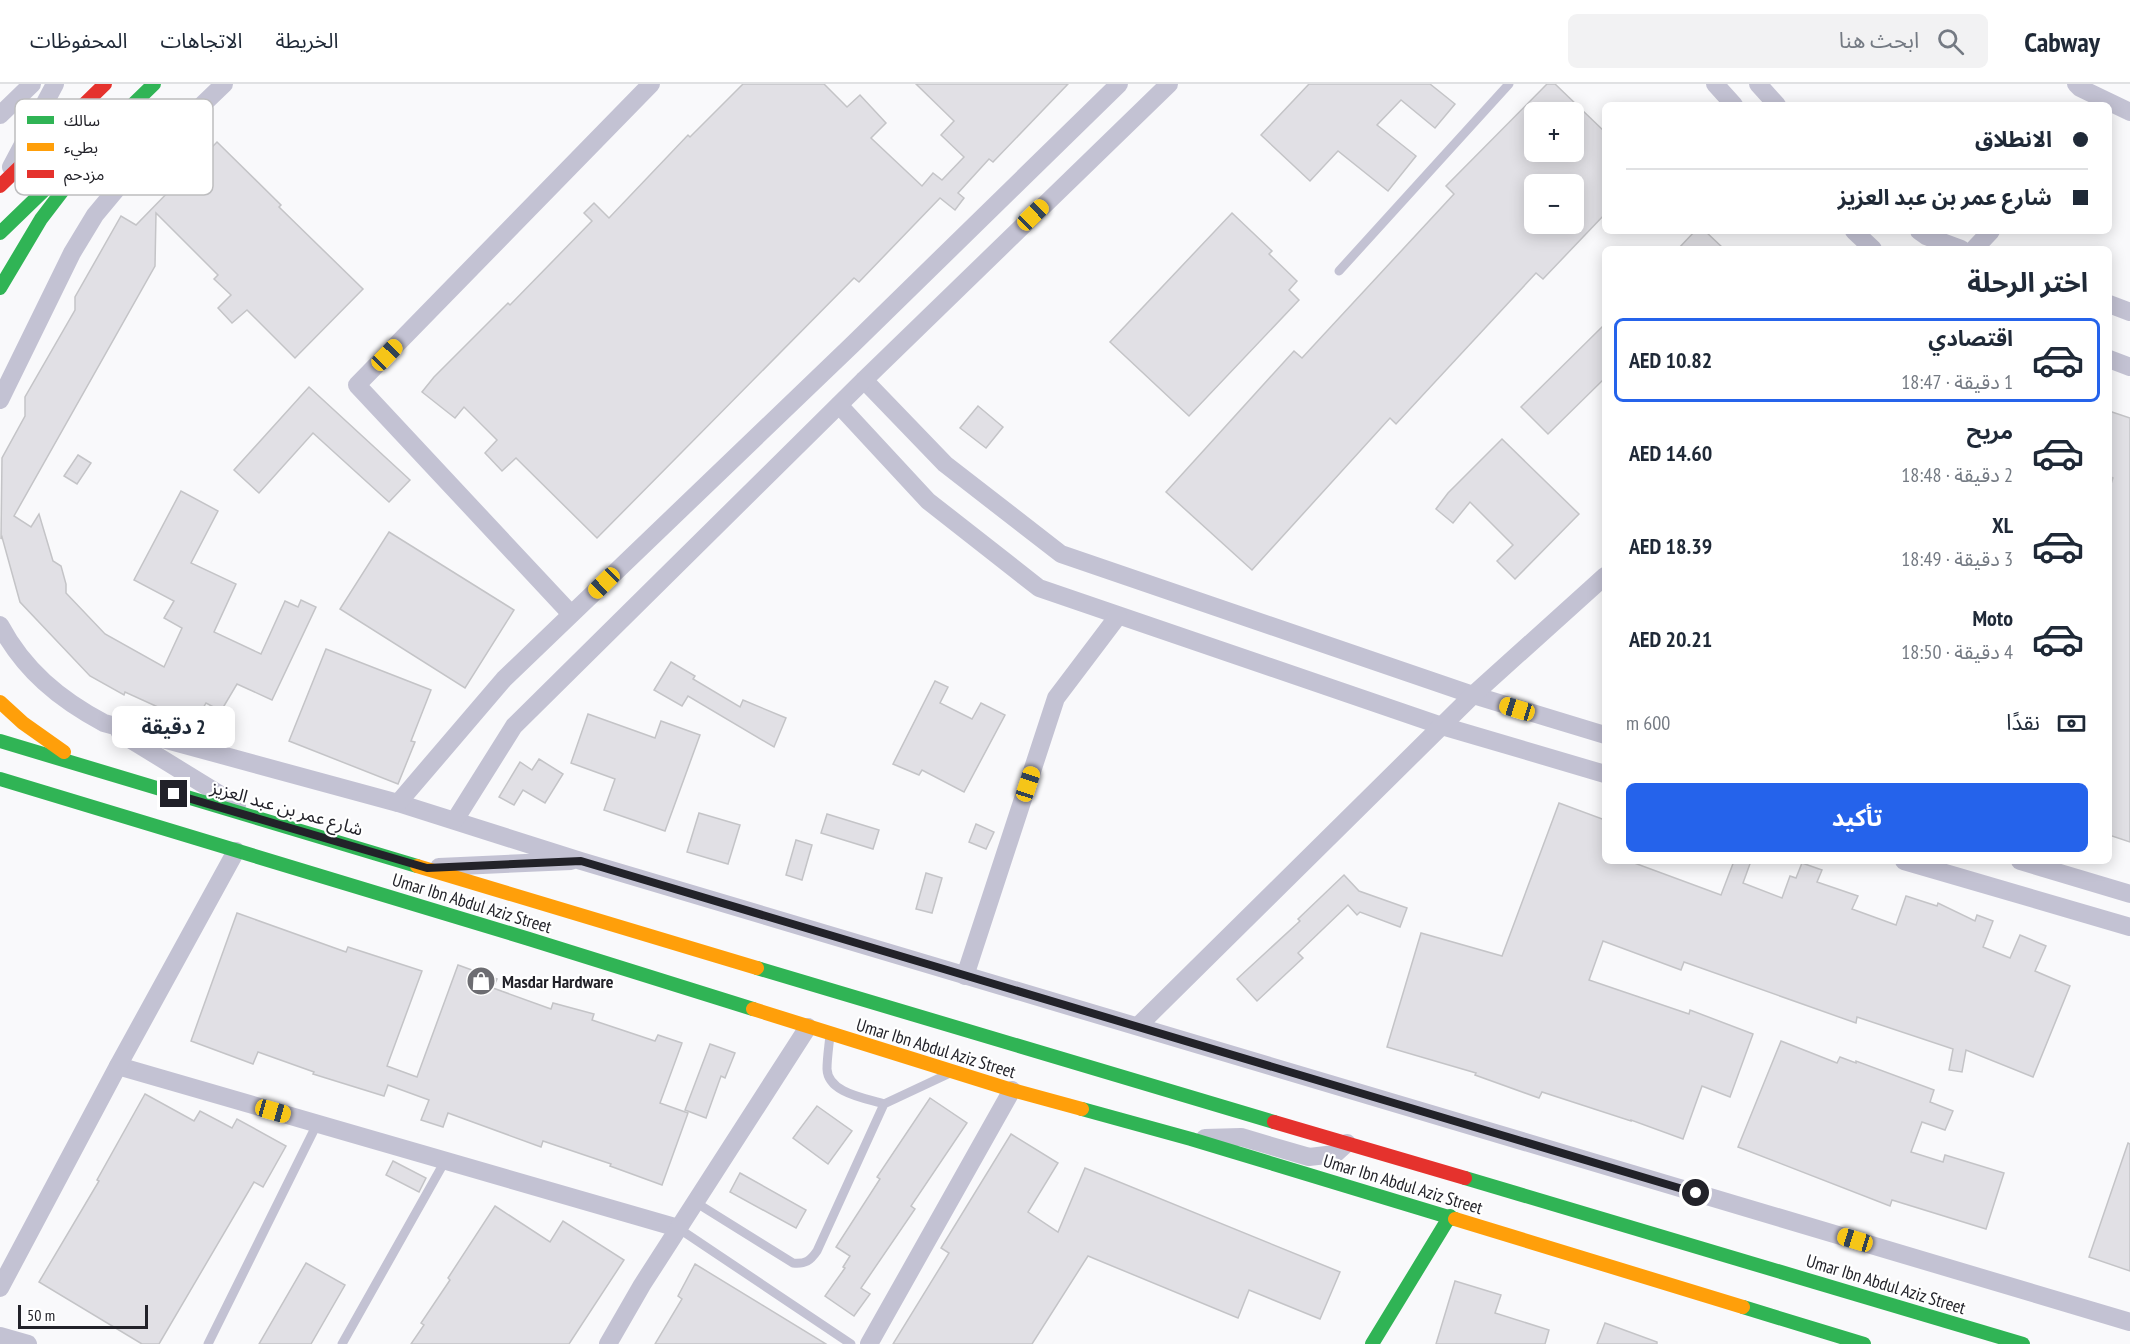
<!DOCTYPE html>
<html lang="ar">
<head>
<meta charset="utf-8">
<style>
  :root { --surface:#fff; --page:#f2f2f3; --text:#1f2937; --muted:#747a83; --line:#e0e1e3; --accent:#2563eb }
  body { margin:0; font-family:"PT Sans Narrow","Noto Sans Arabic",sans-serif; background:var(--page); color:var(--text); direction:rtl; height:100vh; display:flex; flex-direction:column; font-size:22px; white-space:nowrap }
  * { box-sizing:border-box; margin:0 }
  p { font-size:20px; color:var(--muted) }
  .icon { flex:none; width:33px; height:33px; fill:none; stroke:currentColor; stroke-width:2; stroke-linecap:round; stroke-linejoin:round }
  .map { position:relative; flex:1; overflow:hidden; direction:ltr }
  .sheet { position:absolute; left:1602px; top:162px; width:510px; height:618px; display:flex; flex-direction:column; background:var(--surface); border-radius:9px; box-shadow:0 3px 15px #0003; direction:rtl }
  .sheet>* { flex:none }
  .hud { position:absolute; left:1602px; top:18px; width:510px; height:132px; border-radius:9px; box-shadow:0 3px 15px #0003; direction:rtl; display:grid; align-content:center; height:132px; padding:0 24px; background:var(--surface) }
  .buttons { position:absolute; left:1524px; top:18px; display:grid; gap:12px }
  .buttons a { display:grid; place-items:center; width:60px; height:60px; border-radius:9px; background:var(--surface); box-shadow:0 3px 15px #0003; font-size:30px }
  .scale { position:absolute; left:18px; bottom:15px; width:130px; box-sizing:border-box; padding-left:6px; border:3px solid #222229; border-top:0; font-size:16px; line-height:21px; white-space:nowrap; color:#222229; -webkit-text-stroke:4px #fff; paint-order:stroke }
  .end { position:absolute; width:27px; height:27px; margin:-14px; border:8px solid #222229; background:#fff; box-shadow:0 0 0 3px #fff }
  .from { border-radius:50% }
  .bubble { position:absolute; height:42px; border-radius:9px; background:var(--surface); box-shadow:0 3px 15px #0003; font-size:20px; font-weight:700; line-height:42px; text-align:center; direction:rtl }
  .car { position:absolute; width:18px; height:36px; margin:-18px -9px; border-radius:8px; box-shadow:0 0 4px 2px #0007; background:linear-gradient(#f5c518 24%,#345 0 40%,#f5c518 0 76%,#345 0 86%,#f5c518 0) }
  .hud b { display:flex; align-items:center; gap:21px; height:57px; font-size:22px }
  .hud b+b { border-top:2px solid var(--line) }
  .hud i { width:15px; height:15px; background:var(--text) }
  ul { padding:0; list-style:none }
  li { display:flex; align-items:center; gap:18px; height:84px; margin:0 12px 9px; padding:0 12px; border:3px solid transparent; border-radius:9px }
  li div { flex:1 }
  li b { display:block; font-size:22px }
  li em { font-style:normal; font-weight:700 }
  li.current { border-color:var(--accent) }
  li>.icon { width:54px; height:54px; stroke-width:1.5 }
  h2 { padding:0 24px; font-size:27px; line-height:72px }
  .pay { display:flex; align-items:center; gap:15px; height:66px; padding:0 24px; font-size:22px }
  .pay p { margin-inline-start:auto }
  .primary-button { display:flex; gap:12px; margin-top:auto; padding:12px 24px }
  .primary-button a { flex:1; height:69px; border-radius:9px; background:var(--accent); color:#fff; font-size:24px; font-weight:700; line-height:69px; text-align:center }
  header { display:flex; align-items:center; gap:36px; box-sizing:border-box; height:84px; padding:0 30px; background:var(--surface); border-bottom:2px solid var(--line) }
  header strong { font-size:28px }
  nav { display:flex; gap:33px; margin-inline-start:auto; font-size:21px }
  .search { width:420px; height:54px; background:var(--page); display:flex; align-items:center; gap:15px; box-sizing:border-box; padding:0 21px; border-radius:9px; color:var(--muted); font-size:22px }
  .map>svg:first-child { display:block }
  .building { fill:#e1e0e5; stroke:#c4c4c7; stroke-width:1.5; fill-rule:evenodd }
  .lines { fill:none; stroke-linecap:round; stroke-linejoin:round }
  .lane { stroke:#c3c2d3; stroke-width:9 }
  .street { stroke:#c3c2d3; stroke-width:18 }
  .fast { stroke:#30b455; stroke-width:14 }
  .slow { stroke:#ff9f0a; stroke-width:14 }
  .jam { stroke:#e5322d; stroke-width:14 }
  .route { stroke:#222229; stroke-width:8 }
  .labels { text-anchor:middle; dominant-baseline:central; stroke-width:4.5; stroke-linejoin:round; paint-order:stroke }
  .street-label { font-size:18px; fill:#222229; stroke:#fff }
  .poi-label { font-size:18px; font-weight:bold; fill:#222229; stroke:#fff; text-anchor:start }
  .key { fill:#fff; stroke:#bdbdbf; stroke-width:1.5 }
  .key-label { font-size:16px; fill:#222229 }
</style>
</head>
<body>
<header>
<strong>Cabway</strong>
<div class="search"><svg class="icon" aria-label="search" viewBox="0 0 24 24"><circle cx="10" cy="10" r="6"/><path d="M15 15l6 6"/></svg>ابحث هنا</div>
<nav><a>الخريطة</a><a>الاتجاهات</a><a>المحفوظات</a></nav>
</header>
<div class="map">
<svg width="2130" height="1260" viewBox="0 0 2130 1260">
  <rect width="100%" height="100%" fill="#f9f9fb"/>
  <g class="building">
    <path d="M743,0H824L847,23L860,11L886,39L871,54L922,102L933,89L942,96L964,73L941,51L954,37L916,0H1068L993,78L989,75L958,109L964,114L955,126L940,114L859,198L854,194L597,454L516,374L502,387L485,369L497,356L464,323L455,334L422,308L434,293L508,219L510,221L592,137L584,129L594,119L609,134L688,51L690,53Z"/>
    <path d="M1309,0H1430L1455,20L1435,44L1401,16L1377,41L1416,72L1388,107L1338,67L1310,97L1261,51Z"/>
    <path d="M1547,0H1555L1605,48V130L1543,195L1536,189L1396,340L1390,334L1252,486L1166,408L1294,267L1302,274L1454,110L1446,102ZM1534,28H1574V68H1534ZM1534,100H1574V140H1534Z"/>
    <path d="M217,58L281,121L279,123L363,205L295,274L247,226L232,239L218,224L231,211L214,195L218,191L156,129L155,182L14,432L31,443L39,430L53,477L61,482L66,500V509L105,550L164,583L182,544L164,534L174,517L134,496L181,407L218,427L191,479L236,500L214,548L261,570L285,517L298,523L301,516L316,523L272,616L237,600L221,627L206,619L202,626L200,624L193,639L125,608L124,611L90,592L20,518L2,453L1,455L2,374L25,332V313L75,226V213L121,132L136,141Z"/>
    <path d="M1232,129L1272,167L1269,170L1297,197L1289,206L1299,216L1189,332L1110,258Z"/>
    <path d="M1695,147H1705L1724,165H1678Z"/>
    <path d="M1605,240V294L1548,350L1521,323Z"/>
    <path d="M309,303L410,396L389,418L313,349L259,409L234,386Z"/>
    <path d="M978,322L1003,343L986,364L960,344Z"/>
    <path d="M2109,327L2130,334V758L2109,751V406L2113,394L2109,392Z"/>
    <path d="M1502,355L1579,430L1515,495L1497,477L1513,461L1470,418L1453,439L1436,425L1448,409Z"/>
    <path d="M78,371L91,379L77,400L64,392Z"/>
    <path d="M389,448L514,526L465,604L340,525Z"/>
    <path d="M326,565L431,606L411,657L415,658L398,700L289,657Z"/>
    <path d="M671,578L695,592L693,595L740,623L743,616L786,634L774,663L688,612L682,622L654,606Z"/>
    <path d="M935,597L948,603L940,619L972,635L981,619L1005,631L964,708L922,686L919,691L893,680Z"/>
    <path d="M588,630L655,654L661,637L700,651L665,747L604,726L615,695L571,679Z"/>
    <path d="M539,675L563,690L545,719L523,706L514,721L499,713L520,678L532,686Z"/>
    <path d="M1559,719L1605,736V777H1629L1721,811L1734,777H1751L1743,799L1782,814L1790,792L1796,794L1802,779L1822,786L1817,798L1858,812L1852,825L1896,841L1906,812L1937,822L1938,819L1975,837L1977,831L1993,837L1983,863L2010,874L2020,851L2046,862L2035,887L2070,902L2033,993L1966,966L1962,988L1949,986L1953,965L1857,933L1856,939L1684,878L1681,886L1603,857L1589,896L1689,930L1690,926L1753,950L1730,1013L1702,1002L1683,1055L1631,1036V1037L1542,1008L1539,1014L1475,991L1476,989L1387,963L1421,849L1502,872Z"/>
    <path d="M699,729L740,741L728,780L687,768Z"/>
    <path d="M827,730L879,746L873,765L821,749Z"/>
    <path d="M976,740L994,748L986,765L969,758Z"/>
    <path d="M796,756L812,761L802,796L786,791Z"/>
    <path d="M926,789L942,794L932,829L916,825Z"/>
    <path d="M1344,791L1359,807L1407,824L1400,843L1360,828L1357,831L1348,821L1298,869L1303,874L1257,917L1237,895L1300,837L1298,835Z"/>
    <path d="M237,829L346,868L348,863L422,887L387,982L417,993L458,881L497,895L493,904L551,925L553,919L594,930L592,936L655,957L658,951L682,959L660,1019L688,1029L662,1101L610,1082L611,1080L543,1057L541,1063L448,1029L443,1043L421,1036L429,1016L388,1001L384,1012L313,990L314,988L258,968L253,980L191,957Z"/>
    <path d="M1781,957L1837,979L1840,973L1856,979V977L1934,1006L1930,1018L1953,1027L1945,1046L1922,1038L1911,1068L1943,1078L1945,1071L2004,1089L1986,1145L1892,1116L1890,1122L1738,1063Z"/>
    <path d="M710,960L735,969L725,994L721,992L706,1034L685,1026Z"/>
    <path d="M145,1010L194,1037L200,1027L232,1044L237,1035L286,1062L263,1103L254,1098L159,1260H142L39,1198L99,1097L97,1096Z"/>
    <path d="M930,1014L967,1039L911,1122L915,1125L861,1204L870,1210L854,1232L825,1212L845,1184L843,1183L850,1172L836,1163L880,1095L877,1093Z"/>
    <path d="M817,1022L852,1047L828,1080L793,1054Z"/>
    <path d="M1011,1050L1058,1079L1028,1128L1058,1148L1085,1084L1340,1188L1320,1235L1249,1206L1238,1234L1088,1172L1032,1260H893L949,1169L941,1164Z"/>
    <path d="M2128,1059L2130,1060V1187L2089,1173Z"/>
    <path d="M393,1077L426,1094L419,1108L386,1091Z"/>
    <path d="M740,1089L806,1126L796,1144L730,1108Z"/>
    <path d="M495,1122L550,1158L563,1137L624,1176L569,1260H411L424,1241L421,1239L450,1196L448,1194Z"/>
    <path d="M306,1179L345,1201L311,1260H259Z"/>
    <path d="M695,1180L826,1260H655L682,1215L678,1212Z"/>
    <path d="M1455,1197L1501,1211L1495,1229L1549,1246L1545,1260H1436Z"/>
    <path d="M1605,1239L1657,1258V1260H1597Z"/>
  </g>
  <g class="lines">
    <g class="lane">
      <path d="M1339,187L1509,0"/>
      <path d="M830,951C829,962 827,974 827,985C828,1009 865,1014 884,1020"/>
      <path d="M695,1118L793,1179C806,1180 810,1177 817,1167L884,1020L948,990"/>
      <path d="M678,1144L851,1260"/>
      <path d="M208,1260L317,1040"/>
      <path d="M342,1260L445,1077"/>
    </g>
    <g class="street">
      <path d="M1715,0L1734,21"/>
      <path d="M1758,0L1777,21"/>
      <path d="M2076,0L2080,4L2130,28"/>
      <path d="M0,31L32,0"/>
      <path d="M11,83L55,0"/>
      <path d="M1854,147L1873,165"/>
      <path d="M1919,147L1926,152L1961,165"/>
      <path d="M1974,165L1991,147"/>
      <path d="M2109,220L2130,228"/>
      <path d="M2109,275L2130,283"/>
      <path d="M864,296L945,380L1061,470L1473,611L1605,651"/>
      <path d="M0,316L72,169L95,131L125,95L224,0"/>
      <path d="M839,321L928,417L1039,504L1442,642L1605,690"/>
      <path d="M571,530L357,301L651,0"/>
      <path d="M0,541C24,586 59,615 104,639L398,719L581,777L2130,1238"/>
      <path d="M120,649L237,721"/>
      <path d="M398,719L504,595L852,261L1119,0"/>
      <path d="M455,736L514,642L864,296L1169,0"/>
      <path d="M1904,777L2130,843"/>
      <path d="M2020,777L2130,810"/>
      <path d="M439,783L571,777"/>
      <path d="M965,892L1056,614L1118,532"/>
      <path d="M1138,942L1473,611L1605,492"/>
      <path d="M118,982L678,1144"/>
      <path d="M1205,1054L1241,1053L1309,1073L1335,1070L1347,1059"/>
      <path d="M0,1204L118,982L236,767"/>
      <path d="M0,1252L28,1260"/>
      <path d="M608,1260L642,1201L808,943"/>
      <path d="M869,1260L1012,1006"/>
    </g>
    <g class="fast">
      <path d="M0,149L154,0"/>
      <path d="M0,204L41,135L67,101"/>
      <path d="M0,657L417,782"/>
      <path d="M0,695L529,855L753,925"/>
      <path d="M757,884L1274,1038"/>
      <path d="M1082,1025L1191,1055L1455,1135"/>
      <path d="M1465,1094L2023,1260"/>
      <path d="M1743,1223L1864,1260"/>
      <path d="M1372,1260L1450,1132"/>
    </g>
    <g class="slow">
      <path d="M0,618L23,639L64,668"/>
      <path d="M417,782L757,884"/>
      <path d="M753,925L1012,1006L1082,1025"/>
      <path d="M1455,1135L1743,1223"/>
    </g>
    <g class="jam">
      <path d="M0,102L105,0"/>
      <path d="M1274,1038L1465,1094"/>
    </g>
  </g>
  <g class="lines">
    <path class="route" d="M174,710L427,784L581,777L1696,1109"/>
  </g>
  <defs>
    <g id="shop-disc" transform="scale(1.5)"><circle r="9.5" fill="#6d6d72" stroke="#fff"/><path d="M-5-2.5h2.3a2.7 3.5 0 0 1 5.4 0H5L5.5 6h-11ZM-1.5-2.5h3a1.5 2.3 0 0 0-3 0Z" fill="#fff"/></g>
  </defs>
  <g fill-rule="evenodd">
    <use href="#shop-disc" x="481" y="897"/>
  </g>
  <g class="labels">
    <g class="street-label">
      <text transform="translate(287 724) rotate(16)">شارع عمر بن عبد العزيز</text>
      <text transform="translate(472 819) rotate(17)">Umar Ibn Abdul Aziz Street</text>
      <text transform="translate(936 964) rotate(17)">Umar Ibn Abdul Aziz Street</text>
      <text transform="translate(1403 1100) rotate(17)">Umar Ibn Abdul Aziz Street</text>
      <text transform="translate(1886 1200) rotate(17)">Umar Ibn Abdul Aziz Street</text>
    </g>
    <g class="poi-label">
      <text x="502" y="897">Masdar Hardware</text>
    </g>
  </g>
  <rect x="15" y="15" width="198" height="96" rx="9" class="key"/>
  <rect x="27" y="32" width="27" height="8" fill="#30b455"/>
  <rect x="27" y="59" width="27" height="8" fill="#ff9f0a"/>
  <rect x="27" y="86" width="27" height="8" fill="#e5322d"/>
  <g class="key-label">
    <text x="64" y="42">سالك</text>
    <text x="64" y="69">بطيء</text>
    <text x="64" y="96">مزدحم</text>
  </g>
</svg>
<div class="buttons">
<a>+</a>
<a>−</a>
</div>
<div class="scale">50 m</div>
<i class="end from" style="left:1696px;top:1109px"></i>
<i class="end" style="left:174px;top:710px"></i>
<div class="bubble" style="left:112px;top:622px;width:123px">2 دقيقة</div>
<i class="car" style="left:1033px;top:131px;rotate:46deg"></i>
<i class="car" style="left:387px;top:271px;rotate:44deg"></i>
<i class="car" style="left:604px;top:499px;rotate:226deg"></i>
<i class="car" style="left:1517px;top:625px;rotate:287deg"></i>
<i class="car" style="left:1028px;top:700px;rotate:18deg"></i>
<i class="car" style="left:273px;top:1027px;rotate:106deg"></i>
<i class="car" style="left:1855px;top:1156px;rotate:287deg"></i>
<div class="hud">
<b><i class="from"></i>الانطلاق</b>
<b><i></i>شارع عمر بن عبد العزيز</b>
</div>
<section class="sheet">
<h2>اختر الرحلة</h2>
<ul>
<li class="current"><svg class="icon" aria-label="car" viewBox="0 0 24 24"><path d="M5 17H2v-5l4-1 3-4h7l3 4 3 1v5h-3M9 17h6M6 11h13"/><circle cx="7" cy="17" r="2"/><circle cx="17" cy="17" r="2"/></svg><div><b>اقتصادي</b><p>1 دقيقة · 18:47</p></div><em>AED 10.82</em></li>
<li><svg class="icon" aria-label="car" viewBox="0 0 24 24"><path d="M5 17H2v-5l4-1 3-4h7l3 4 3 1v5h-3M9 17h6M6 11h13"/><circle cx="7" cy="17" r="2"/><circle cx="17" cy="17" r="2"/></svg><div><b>مريح</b><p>2 دقيقة · 18:48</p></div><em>AED 14.60</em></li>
<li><svg class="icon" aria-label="car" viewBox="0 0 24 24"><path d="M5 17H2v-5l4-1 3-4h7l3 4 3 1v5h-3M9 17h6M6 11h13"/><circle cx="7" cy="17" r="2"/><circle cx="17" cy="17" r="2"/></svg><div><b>XL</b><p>3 دقيقة · 18:49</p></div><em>AED 18.39</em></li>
<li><svg class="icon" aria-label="car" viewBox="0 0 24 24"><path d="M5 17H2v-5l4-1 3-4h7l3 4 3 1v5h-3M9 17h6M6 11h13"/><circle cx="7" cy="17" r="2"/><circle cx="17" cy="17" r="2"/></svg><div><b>Moto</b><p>4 دقيقة · 18:50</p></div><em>AED 20.21</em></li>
</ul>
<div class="pay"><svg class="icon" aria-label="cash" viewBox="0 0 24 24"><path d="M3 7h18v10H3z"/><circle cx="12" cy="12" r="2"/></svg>نقدًا<p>600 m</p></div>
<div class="primary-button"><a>تأكيد</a></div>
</section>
</div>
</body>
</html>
